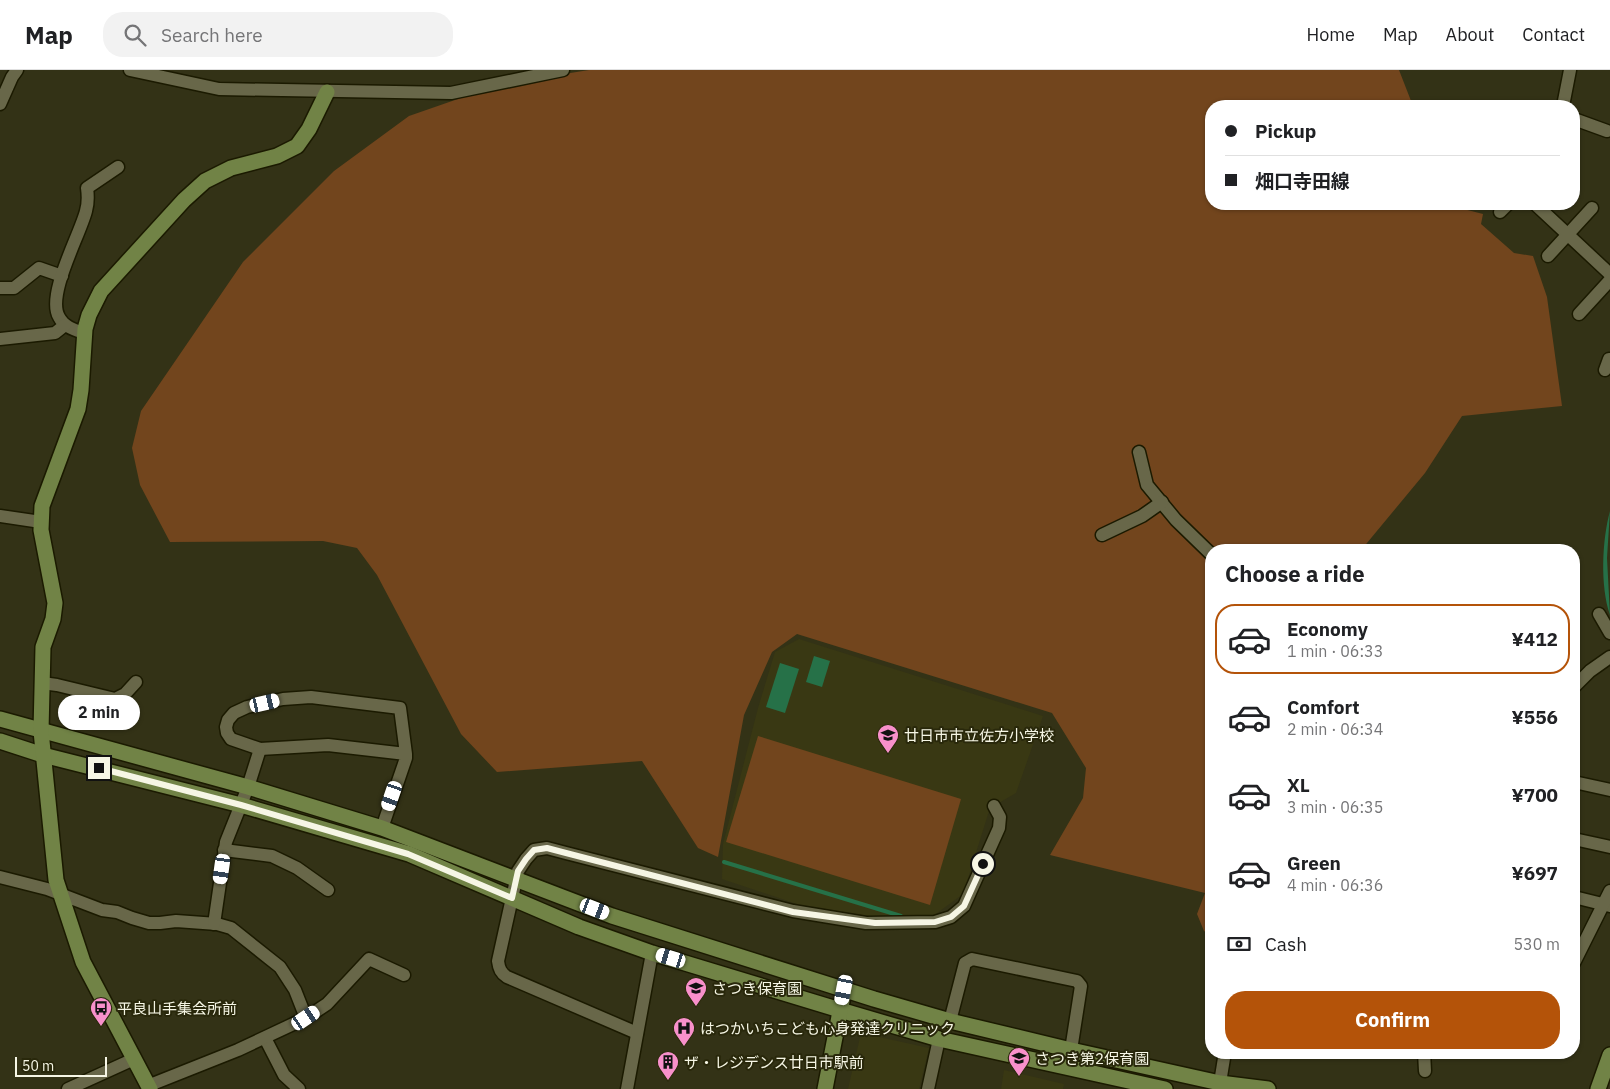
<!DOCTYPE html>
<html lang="en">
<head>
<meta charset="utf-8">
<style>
  :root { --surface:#fff; --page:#f2f2f2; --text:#202124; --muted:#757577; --line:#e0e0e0; --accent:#b45309 }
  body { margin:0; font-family:"IBM Plex Sans","Noto Sans JP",sans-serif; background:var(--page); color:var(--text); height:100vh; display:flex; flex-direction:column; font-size:19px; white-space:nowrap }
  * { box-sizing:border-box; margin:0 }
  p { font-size:16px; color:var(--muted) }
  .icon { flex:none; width:28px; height:28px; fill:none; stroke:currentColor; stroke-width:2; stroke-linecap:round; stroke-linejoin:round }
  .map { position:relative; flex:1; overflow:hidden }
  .panel { position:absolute; left:1205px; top:474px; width:375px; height:515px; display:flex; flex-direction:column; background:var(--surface); border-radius:20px; box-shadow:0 1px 4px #0004 }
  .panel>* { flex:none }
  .guide { position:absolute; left:1205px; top:30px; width:375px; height:110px; border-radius:20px; box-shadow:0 1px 4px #0004; display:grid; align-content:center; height:110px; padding:0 20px; background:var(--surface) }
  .scale { position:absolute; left:15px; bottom:12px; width:92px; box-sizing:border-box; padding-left:5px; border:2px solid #f6f6e5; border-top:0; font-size:14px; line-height:18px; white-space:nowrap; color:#f6f6e5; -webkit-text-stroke:4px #29280b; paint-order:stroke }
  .end { position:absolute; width:22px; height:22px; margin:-11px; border:6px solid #f6f6e5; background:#111; box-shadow:0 0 0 2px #111 }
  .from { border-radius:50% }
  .bubble { position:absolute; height:35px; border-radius:18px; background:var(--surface); box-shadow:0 1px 4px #0004; font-size:16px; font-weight:800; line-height:35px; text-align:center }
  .car { position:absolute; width:15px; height:30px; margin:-15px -8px; border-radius:6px; box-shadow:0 0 4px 1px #0007; background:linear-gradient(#fff 24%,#345 0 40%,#fff 0 76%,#345 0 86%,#fff 0) }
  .guide b { display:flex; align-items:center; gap:18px; height:48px; font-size:19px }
  .guide b+b { border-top:1px solid var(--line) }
  .guide i { width:12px; height:12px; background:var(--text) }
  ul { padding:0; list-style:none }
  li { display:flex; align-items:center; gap:15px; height:70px; margin:0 10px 8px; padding:0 10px; border:2px solid transparent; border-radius:20px }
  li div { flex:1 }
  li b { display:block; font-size:19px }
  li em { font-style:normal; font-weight:800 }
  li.current { border-color:var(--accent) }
  li>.icon { width:45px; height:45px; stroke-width:1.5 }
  h2 { padding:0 20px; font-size:22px; line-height:60px }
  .pay { display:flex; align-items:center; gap:12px; height:55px; padding:0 20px; font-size:19px }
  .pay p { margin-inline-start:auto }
  .action { display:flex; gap:10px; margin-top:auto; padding:10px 20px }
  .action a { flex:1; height:58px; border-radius:20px; background:var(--accent); color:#fff; font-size:20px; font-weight:800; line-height:58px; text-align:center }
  header { display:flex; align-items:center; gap:30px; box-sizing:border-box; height:70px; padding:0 25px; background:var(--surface); border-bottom:1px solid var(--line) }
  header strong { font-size:24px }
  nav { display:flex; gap:28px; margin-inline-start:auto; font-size:18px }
  .search { width:350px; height:45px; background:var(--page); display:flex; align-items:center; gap:12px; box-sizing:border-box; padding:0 18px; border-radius:20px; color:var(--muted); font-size:19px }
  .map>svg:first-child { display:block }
  .built { fill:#393813 }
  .green { fill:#72451d }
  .water { fill:#267148 }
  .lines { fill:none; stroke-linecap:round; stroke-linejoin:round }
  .stream { stroke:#267148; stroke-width:4 }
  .street-casing { stroke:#1b1a00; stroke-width:15 }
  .secondary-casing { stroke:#1b1a00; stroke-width:18 }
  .street { stroke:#686749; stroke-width:12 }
  .secondary { stroke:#718346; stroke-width:15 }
  .route { stroke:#f6f6e5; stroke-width:6 }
  .labels { text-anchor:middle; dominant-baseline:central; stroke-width:4; stroke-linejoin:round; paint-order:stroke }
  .poi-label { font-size:15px; fill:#f6f6e5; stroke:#29280b; text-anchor:start }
</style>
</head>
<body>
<header>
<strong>Map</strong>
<div class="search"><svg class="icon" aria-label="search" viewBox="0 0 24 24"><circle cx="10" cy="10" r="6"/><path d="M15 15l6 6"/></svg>Search here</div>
<nav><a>Home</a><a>Map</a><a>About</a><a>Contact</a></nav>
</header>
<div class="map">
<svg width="1610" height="1019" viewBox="0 0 1610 1019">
  <rect width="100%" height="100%" fill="#333216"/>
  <g class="built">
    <path d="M799,569L1043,646L1016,723L990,738L963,824L933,846L875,847L803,836L722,809L723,774L758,638L775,582Z"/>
    <path d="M861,963L929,978L919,1019H848Z"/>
    <path d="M1004,1000L1064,1014L1063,1019H1001Z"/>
  </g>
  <g class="green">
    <path d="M589,0H1399L1413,36H1211V134H1428L1448,135L1483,144L1481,154L1514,183L1533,186L1547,227L1562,336L1462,346L1425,403L1362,479L1211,480V865L1204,861L1197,844L1205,823L1050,785L1083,728L1086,698L1052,643L797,564L772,582L744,645L718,787L698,778L642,691L497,702L461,664L377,505L357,478L323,471L170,472L140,415L132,378L141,341L243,192L334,101L409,46L501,14Z"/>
    <path d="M758,666L961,729L930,835L726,772Z"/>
  </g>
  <g class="water">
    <path d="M1610,441L1607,488L1610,545C1600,516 1602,470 1610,441Z"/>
    <path d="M814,586L830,591L822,617L806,612Z"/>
    <path d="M780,593L799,599L785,643L766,637Z"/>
  </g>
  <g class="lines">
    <path class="stream" d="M724,792L901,846"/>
    <g class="street-casing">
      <g id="street">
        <path d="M130,0L219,19L451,23L563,0"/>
        <path d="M0,34L12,7L17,0"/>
        <path d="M1563,36L1570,0"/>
        <path d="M1574,49L1607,61"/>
        <path d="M1535,134L1610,204"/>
        <path d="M1500,142L1508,134"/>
        <path d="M1548,186L1592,138"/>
        <path d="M0,218H14L39,198L62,206"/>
        <path d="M1579,244L1610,210"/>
        <path d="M84,263C75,260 64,257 59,247C46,225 80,165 86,141C88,134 88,125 87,118L118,97"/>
        <path d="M0,269L55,263L65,255"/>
        <path d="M1605,300L1609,289"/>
        <path d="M1139,382L1147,415L1176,450L1211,484"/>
        <path d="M0,446L41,452"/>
        <path d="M1102,465L1142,446L1162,432"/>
        <path d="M1599,544L1610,563"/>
        <path d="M42,613L57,615L115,629L125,624L136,612"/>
        <path d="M1574,617L1590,601L1610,587"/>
        <path d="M1574,712L1610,720"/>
        <path d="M382,758L406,688V684L400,638L311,627L283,629L247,637L234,643L228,650L226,657L227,663L231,669L260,679L328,675L406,684"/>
        <path d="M1574,769L1610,777"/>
        <path d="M224,780L272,786L297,798L328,820"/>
        <path d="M0,807L47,819L102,840L117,842L132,848L149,853H160L176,851L217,854L231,858L280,897L295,920L306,948"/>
        <path d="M1574,827L1610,836"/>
        <path d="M214,854L226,772L248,717L260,679"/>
        <path d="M1574,893L1610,821"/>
        <path d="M950,951L965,893L972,889L1077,911L1081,916L1071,980"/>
        <path d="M637,963L507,907C501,903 499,899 498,891L518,801L526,789L534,780L547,778L566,783L793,841L866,853L935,852L951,847L964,836L999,758L1000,747L994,736"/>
        <path d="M265,968L284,1005L299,1019"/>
        <path d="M1424,982L1425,1001"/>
        <path d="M149,1017L155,1013L238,980L306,948L327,934L369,889L404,905"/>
        <path d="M68,1019L134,989"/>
        <path d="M627,1019L652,883"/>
        <path d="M928,1019L939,969"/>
        <path d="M1219,1019L1225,982"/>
      </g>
    </g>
    <g class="secondary-casing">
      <g id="secondary">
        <path d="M0,649L248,717L382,758L612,846L874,929L950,951L1071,980L1220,1013L1268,1019"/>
        <path d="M0,671L43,685L241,735L409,784L579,857L652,883L840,940L939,969L1165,1019"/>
        <path d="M150,1019L83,892L56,810L41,661L43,577L53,549L55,533L41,460L42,436L78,339L81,320L85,259L89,245L101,221L184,130L205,111L231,98L277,86L297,76L309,59L327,22"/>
        <path d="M825,1019L842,931"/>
        <path d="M1598,1019L1610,985"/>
      </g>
    </g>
    <use href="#street" class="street"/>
    <use href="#secondary" class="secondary"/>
  </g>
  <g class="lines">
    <path class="route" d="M99,698L241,735L408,784L512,828L518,801L526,789L534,780L547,778L566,783L793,842L875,853L935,852L951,847L964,836L983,794"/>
  </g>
  <defs>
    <g id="school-pin" transform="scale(1.125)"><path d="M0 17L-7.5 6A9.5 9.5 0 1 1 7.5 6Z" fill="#f890cb" stroke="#29280b"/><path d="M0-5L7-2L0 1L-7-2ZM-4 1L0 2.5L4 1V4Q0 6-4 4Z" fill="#111"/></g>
    <g id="bus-pin" transform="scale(1.125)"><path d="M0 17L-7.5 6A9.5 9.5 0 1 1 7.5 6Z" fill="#f890cb" stroke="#29280b"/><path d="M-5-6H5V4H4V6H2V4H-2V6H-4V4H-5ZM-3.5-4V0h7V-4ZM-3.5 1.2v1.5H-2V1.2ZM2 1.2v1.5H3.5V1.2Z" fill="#111"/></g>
    <g id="hospital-pin" transform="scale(1.125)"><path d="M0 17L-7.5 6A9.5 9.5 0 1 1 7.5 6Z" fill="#f890cb" stroke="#29280b"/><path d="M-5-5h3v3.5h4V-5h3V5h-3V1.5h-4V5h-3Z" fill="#111"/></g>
    <g id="building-pin" transform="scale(1.125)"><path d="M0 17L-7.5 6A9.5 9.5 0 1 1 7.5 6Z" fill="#f890cb" stroke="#29280b"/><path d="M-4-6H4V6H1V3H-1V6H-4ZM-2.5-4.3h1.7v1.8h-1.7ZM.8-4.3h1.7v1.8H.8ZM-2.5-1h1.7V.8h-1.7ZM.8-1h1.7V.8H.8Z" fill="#111"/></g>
  </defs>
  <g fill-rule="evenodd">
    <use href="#school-pin" x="888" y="665"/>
    <use href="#school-pin" x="696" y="918"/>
    <use href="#bus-pin" x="101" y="938"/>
    <use href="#hospital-pin" x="684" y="958"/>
    <use href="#school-pin" x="1019" y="988"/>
    <use href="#building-pin" x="668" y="992"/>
  </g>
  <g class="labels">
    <g class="poi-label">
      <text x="904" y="665">廿日市市立佐方小学校</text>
      <text x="712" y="918">さつき保育園</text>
      <text x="117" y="938">平良山手集会所前</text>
      <text x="700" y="958">はつかいちこども心身発達クリニック</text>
      <text x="1035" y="988">さつき第2保育園</text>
      <text x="684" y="992">ザ・レジデンス廿日市駅前</text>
    </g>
  </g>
</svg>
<div class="scale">50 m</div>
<i class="end from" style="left:983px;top:794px"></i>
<i class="end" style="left:99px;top:698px"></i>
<div class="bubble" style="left:58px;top:625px;width:82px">2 min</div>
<i class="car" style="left:265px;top:633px;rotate:77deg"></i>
<i class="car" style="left:392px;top:726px;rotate:199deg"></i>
<i class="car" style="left:222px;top:799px;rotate:188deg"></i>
<i class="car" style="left:595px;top:839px;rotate:111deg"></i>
<i class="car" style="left:671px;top:888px;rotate:287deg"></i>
<i class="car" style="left:844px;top:920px;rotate:191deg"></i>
<i class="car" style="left:306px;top:948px;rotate:56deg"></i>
<div class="guide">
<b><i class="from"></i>Pickup</b>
<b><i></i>畑口寺田線</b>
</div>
<section class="panel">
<h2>Choose a ride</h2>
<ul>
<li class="current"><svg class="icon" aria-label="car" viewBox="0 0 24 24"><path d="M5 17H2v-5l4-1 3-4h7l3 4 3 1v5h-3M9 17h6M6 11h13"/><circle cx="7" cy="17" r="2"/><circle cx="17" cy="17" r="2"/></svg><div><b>Economy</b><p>1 min · 06:33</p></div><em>¥412</em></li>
<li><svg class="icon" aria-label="car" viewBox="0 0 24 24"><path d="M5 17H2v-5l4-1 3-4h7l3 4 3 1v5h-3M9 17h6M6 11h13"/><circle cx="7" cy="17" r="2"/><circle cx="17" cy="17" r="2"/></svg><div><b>Comfort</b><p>2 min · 06:34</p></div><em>¥556</em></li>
<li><svg class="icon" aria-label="car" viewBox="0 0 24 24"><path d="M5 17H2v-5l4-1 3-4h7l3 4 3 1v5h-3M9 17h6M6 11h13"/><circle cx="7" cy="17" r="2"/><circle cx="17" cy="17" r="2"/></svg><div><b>XL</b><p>3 min · 06:35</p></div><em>¥700</em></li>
<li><svg class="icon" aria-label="car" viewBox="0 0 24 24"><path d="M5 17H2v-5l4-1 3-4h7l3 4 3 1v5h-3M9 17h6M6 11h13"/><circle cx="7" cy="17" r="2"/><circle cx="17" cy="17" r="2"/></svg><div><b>Green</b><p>4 min · 06:36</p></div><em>¥697</em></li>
</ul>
<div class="pay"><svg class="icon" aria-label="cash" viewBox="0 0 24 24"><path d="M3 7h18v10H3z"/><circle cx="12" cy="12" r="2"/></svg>Cash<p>530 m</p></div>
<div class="action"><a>Confirm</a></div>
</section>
</div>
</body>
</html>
